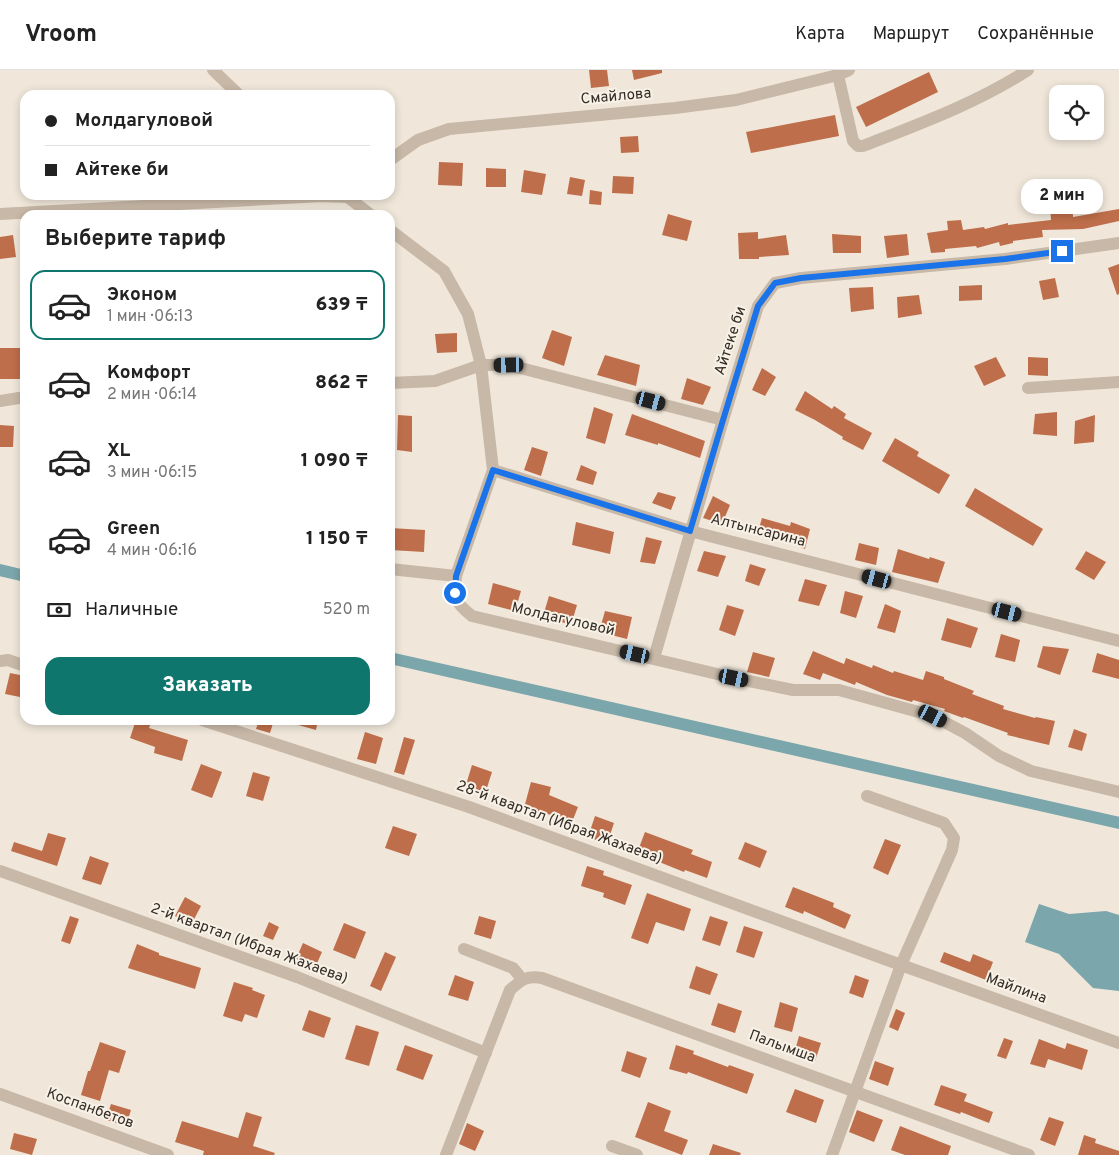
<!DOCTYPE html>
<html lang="ru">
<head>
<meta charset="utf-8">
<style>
  :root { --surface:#fff; --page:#f6f6f6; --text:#222; --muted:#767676; --line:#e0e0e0; --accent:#0f766e }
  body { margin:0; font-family:Overpass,sans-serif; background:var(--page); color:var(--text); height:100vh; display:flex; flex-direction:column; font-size:19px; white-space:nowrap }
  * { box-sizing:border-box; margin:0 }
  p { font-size:16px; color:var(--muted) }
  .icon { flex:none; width:28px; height:28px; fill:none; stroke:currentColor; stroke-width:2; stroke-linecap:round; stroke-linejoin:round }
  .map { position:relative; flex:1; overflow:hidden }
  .side { position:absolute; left:20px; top:140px; width:375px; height:515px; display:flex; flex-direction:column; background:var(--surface); border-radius:15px; box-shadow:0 2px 8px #0003 }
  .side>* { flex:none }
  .hud { position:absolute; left:20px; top:20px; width:375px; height:110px; border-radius:15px; box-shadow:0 2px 8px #0003; display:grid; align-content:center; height:110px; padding:0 25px; background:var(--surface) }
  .buttons { position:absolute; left:1049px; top:15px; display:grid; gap:10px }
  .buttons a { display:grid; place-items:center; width:55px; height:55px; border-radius:10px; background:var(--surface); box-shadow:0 2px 8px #0003; font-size:25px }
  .end { position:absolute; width:22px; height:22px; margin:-11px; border:6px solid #1a73e8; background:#fff; box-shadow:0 0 0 2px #fff }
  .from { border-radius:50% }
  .bubble { position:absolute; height:35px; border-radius:15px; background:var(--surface); box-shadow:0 2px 8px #0003; font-size:16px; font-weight:800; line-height:35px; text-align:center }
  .car { position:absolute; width:15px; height:30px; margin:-15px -8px; border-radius:6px; box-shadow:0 0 4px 1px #0007; background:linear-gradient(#222 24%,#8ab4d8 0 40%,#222 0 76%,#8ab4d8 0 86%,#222 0) }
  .hud b { display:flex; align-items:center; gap:18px; height:48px; font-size:19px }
  .hud b+b { border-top:1px solid var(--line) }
  .hud i { width:12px; height:12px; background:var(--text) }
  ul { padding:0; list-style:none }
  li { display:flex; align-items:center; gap:15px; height:70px; margin:0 10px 8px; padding:0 15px; border:2px solid transparent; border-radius:15px }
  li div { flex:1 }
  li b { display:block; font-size:19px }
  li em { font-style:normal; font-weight:800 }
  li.current { border-color:var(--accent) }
  li>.icon { width:45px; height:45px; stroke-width:1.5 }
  h2 { padding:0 25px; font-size:22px; line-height:60px }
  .pay { display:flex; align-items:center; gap:12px; height:55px; padding:0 25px; font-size:19px }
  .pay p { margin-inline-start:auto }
  .action { display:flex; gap:10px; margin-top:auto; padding:10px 25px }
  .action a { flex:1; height:58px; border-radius:15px; background:var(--accent); color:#fff; font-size:20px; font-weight:800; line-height:58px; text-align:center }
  header { display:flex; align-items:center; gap:30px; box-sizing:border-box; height:70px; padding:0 25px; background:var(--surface); border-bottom:1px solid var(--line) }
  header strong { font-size:24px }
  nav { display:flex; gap:28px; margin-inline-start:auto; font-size:18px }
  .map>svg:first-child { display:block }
  .water { fill:#7ba6ab }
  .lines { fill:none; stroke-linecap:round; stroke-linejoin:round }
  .canal { stroke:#7ba6ab; stroke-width:12 }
  .building { fill:#be6e4a }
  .street { stroke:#c7b8a7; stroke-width:12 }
  .route { stroke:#1a73e8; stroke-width:6 }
  .labels { text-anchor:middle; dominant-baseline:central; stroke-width:4; stroke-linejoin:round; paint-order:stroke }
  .street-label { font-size:15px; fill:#342c27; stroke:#f8f1e6 }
</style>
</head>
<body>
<header>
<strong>Vroom</strong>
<nav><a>Карта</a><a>Маршрут</a><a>Сохранённые</a></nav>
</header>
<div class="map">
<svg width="1119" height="1085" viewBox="0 0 1119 1085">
  <rect width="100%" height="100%" fill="#f0e7da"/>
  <path class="water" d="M1039,834L1069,844L1106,841L1119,845V921L1093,918L1059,884L1025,872Z"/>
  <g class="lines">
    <g class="canal">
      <path d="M0,500L25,506"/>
      <path d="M390,588L1119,753"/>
    </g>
  </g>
  <g class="building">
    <path d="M589,0H607L609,16L591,18Z"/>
    <path d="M632,0H662V3L634,10Z"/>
    <path d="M929,2L938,22L866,57L856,37Z"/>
    <path d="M835,45L839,66L751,83L746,62Z"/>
    <path d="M638,66L639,82L621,83L620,67Z"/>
    <path d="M439,92L463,93L462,116L438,115Z"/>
    <path d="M486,98L506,99V117H486Z"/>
    <path d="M524,100L546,104L542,125L521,122Z"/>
    <path d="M613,106L634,107L633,124L612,123Z"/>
    <path d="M570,107L585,110L582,126L567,124Z"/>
    <path d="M590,120L602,122L601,135L589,134Z"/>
    <path d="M1072,121L1073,147L1119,139V151L1083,159L1042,160L1043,167L1013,171V173L1000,176L999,172L977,178L976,176L945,179V182L931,183L927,163L948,160L947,151L961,150L963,160L984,157L985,159L1008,153V155L1051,150L1049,122Z"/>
    <path d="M668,144L692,151L687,171L662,165Z"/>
    <path d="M758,162V169L786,165L789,185L759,187V189H739L738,163Z"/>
    <path d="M832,164L861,166V183H833Z"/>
    <path d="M907,164L909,185L887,188L884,166Z"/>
    <path d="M13,165L16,187L0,189V167Z"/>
    <path d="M1119,194V224L1117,225L1108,198Z"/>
    <path d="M1055,208L1059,227L1043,230L1039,211Z"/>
    <path d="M982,215V230L959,231V216Z"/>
    <path d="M873,217L874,239L851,242L849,218Z"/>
    <path d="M919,225L922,244L898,248L897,227Z"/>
    <path d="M552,260L572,267L564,296L542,288Z"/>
    <path d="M457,263V282L437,283L435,264Z"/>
    <rect x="0" y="278" width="25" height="31"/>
    <path d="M605,285L640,295L636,316L597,305Z"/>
    <path d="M996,287L1006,306L984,316L974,296Z"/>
    <path d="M1028,287L1048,288V306L1028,305Z"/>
    <path d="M762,298L776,307L765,326L752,320Z"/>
    <path d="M687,308L711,317L703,335L681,329Z"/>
    <path d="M805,321L832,339L834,336L846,344L844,348L872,363L863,380L842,369L843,367L815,350L795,340Z"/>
    <path d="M594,337L613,344L605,374L586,368Z"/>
    <path d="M1057,342V366L1033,364L1035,344Z"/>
    <path d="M632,344L705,371L700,388L658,373V375L625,365Z"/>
    <path d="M398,345L412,346V382L397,380Z"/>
    <path d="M1095,345L1094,372L1074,374L1075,351Z"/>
    <path d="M0,355L14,356L13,377H0Z"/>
    <path d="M895,368L919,382L917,386L950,405L939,424L882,391Z"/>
    <path d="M532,377L548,382L541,406L524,400Z"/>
    <path d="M581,395L597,402L593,415L576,410Z"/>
    <path d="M975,418L1043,459L1033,476L965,436Z"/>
    <path d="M658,422L676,427L671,440L652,433Z"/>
    <path d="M713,426L730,435L722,454L703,448Z"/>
    <path d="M762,448L790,456L791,452L810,459L805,479L772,465L771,469L757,465Z"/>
    <path d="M576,452L614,462L610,484L572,475Z"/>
    <path d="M390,458L425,460L424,482L390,480Z"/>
    <path d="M646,467L662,471L655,494L640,492Z"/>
    <path d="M859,473L879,478L876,495L855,490Z"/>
    <path d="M898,479L929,489L930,487L945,492L938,513L892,502Z"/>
    <path d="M704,481L726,486L718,507L697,501Z"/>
    <path d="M1086,481L1106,492L1094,510L1075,499Z"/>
    <path d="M750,494L766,499L759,516L745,511Z"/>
    <path d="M805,509L827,515L819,536L798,531Z"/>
    <path d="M493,513L521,521L515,541L488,534Z"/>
    <path d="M845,521L863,526L856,548L840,543Z"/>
    <path d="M549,526L577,535L571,555L543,546Z"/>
    <path d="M885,534L901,541L895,563L877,558Z"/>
    <path d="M727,535L744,540L735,566L719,560Z"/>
    <path d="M605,541L632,547L627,569L599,562Z"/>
    <path d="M947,548L978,558L971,578L941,570Z"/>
    <path d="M1001,564L1020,570L1015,592L995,587Z"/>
    <path d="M1043,576L1069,579L1060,605L1037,597Z"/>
    <path d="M813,581L844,594L846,588L872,598L873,595L893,603L894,601L923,610L926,601L944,607V609L974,621L972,624L1004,636L1003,639L1035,648L1036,647L1055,651L1049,675L1007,665L1008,663L964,647L963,648L944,641L945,639L913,630L912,632L887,625L856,612L855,615L823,603L820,610L803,604Z"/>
    <path d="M753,582L775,588L769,607L747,602Z"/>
    <path d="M1097,583L1119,590V609L1092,602Z"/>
    <path d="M10,603L25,606V628L5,624Z"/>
    <path d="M136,650H142L151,653L149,658L188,670L182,691L154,683L155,677L130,668Z"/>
    <path d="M259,650H274L270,663L256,659Z"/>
    <path d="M291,650H318L316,660L291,653Z"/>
    <path d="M1074,659L1087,664L1082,681L1068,677Z"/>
    <path d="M365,662L383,668L376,694L357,689Z"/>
    <path d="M404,667L415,670L404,705L394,702Z"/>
    <path d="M201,694L222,702L212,728L191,720Z"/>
    <path d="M472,695L492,702L485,724L465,718Z"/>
    <path d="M253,702L270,707L263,731L246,726Z"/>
    <path d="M531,712L551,717L549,725L578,737L570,757L554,751L555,746L524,738Z"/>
    <path d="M595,746L614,753L607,774L588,767Z"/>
    <path d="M393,756L417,764L409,786L385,778Z"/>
    <path d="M645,762L693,780L691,784L712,792L707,808L685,800L684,802L637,783Z"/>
    <path d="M48,763L66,768L57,796L11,781L14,772L42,781Z"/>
    <path d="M885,769L901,775L888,805L873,798Z"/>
    <path d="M745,772L767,781L760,798L738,789Z"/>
    <path d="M90,786L109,793L101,815L82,809Z"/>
    <path d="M587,796L604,801L603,805L632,815L625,835L603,827L604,823L581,816Z"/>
    <path d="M793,817L834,833L833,837L851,845L845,859L804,841L803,844L785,837Z"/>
    <path d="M647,823L691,839L684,861L656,852L648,874L631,868Z"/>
    <path d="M185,827L201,836L191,855L175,846Z"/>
    <path d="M70,846L79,849L70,874L61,871Z"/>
    <path d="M479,846L496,851L491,869L474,864Z"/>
    <path d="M710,846L728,852L720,876L702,870Z"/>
    <path d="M269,852L279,857L273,870L263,866Z"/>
    <path d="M344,853L366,862L355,889L333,880Z"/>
    <path d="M744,856L763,862L754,888L736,882Z"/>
    <path d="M303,873L322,882L315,898L296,889Z"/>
    <path d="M137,874L159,883V885L201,898L195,919L128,898Z"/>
    <path d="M385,882L396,887L381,921L370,916Z"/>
    <path d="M944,882L970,892L973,884L993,892L986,910L940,892Z"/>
    <path d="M696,896L718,904L710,925L689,918Z"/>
    <path d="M455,905L474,912L468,931L448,925Z"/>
    <path d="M855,905L869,910L863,928L849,923Z"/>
    <path d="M234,912L253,918L252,920L265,925L257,948L245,944L242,952L223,946Z"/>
    <path d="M780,932L798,938L792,962L774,957Z"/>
    <path d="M718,933L742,941L735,963L711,955Z"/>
    <path d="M896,939L905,943L898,961L889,957Z"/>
    <path d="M309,940L331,948L324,968L302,960Z"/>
    <path d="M356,955L379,962L369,996L345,989Z"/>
    <path d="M799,966L821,973L815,991L794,984Z"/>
    <path d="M1004,968L1013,971L1006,989L997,986Z"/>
    <path d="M1039,969L1065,979L1067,973L1088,980L1082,1000L1048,989L1045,998L1030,994Z"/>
    <path d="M100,972L126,981L119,1003L109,1000L100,1031L81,1025L88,1001H90Z"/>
    <path d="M405,975L433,985L423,1010L396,1000Z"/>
    <path d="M676,975L694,981L693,984L728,997L729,995L754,1004L747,1024L688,1002L687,1004L669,999Z"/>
    <path d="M627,981L647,988L640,1008L621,1001Z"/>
    <path d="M875,991L894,998L888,1016L869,1009Z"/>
    <path d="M941,1015L967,1024L964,1031L993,1042L989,1053L961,1042L960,1044L934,1035Z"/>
    <path d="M795,1019L824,1030L816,1053L786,1042Z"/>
    <path d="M648,1032L671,1041L664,1061L688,1070L682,1085L635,1067Z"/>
    <path d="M111,1034L131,1040L126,1056L106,1050Z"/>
    <path d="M857,1040L883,1050L874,1072L849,1062Z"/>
    <path d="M246,1042L262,1047L253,1076L275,1083L274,1085H203L204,1081L175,1072L182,1051L238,1068Z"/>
    <path d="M1049,1047L1064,1052L1055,1076L1040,1070Z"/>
    <path d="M467,1053L484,1061L475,1081L459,1074Z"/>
    <path d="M900,1056L951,1076L948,1085H905L891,1080Z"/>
    <path d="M14,1063L37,1069L32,1085L10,1079Z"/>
    <path d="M1084,1065L1096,1069L1095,1073L1119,1081V1085H1078Z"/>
    <path d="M713,1074L741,1083L740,1085H709Z"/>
  </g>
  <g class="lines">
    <g class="street">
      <path d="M213,0L239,25"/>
      <path d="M838,5L853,71L858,76H863C919,54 977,33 1028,0"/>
      <path d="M390,90L418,70L449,59L675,38L736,30L838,5L849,0"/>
      <path d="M345,125L371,145"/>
      <path d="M0,144L321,126L348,127"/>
      <path d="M390,160L444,201L468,244L481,295L493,400L456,506C454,528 454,532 472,546L734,608L793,620H839L933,646L965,663L999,686L1031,701L1119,722"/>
      <path d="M390,313L435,311L481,295H509L723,350"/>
      <path d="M1028,318L1119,312"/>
      <path d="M0,331L25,327"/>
      <path d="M493,400L690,461L1119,571"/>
      <path d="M390,499L456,506"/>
      <path d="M654,588L723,350L758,236L775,213L801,208L1005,189L1119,173"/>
      <path d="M0,591L8,590L25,596"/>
      <path d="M202,650L469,737L901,895L1119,973"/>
      <path d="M0,801L297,907L486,983"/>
      <path d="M464,879L513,898L522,909"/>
      <path d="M0,1024L168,1085"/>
      <path d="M612,1076L637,1085"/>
      <path d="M446,1085L510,920C521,910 527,905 542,908L1029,1085"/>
      <path d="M832,1085L901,895L952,780L954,768L944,753L867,726"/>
    </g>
  </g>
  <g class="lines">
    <path class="route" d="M455,523L456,506L493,400L690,461L723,350L758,236L775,213L801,208L1005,189L1062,181"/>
  </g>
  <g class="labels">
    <g class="street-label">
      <text transform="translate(616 27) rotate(-5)">Смайлова</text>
      <text transform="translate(731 271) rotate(-72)">Айтеке би</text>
      <text transform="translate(758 461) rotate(14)">Алтынсарина</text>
      <text transform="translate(563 550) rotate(13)">Молдагуловой</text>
      <text transform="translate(559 753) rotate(20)">28-й квартал (Ибрая Жахаева)</text>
      <text transform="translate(249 874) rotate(20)">2-й квартал (Ибрая Жахаева)</text>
      <text transform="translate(1016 919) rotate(20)">Майлина</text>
      <text transform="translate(782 977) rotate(20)">Палымша</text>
      <text transform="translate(90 1039) rotate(20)">Коспанбетов</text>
    </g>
  </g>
</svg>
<div class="buttons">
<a><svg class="icon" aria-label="locate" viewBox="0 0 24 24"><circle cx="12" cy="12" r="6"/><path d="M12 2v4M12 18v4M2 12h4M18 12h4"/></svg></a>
</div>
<i class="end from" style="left:455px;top:523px"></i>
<i class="end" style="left:1062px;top:181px"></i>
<div class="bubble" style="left:1021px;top:109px;width:82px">2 мин</div>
<i class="car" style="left:509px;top:295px;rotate:269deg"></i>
<i class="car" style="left:651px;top:331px;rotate:105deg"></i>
<i class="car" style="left:877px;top:509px;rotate:285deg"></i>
<i class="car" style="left:1007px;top:542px;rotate:104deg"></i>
<i class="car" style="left:635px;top:584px;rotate:283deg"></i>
<i class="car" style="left:734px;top:608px;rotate:102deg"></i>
<i class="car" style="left:933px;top:646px;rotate:117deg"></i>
<div class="hud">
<b><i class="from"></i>Молдагуловой</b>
<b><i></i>Айтеке би</b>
</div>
<section class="side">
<h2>Выберите тариф</h2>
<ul>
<li class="current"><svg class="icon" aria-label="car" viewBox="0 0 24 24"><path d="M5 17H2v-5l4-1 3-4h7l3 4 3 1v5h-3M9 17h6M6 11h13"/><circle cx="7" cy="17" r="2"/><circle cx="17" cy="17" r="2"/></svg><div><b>Эконом</b><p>1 мин · 06:13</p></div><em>639 ₸</em></li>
<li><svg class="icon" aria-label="car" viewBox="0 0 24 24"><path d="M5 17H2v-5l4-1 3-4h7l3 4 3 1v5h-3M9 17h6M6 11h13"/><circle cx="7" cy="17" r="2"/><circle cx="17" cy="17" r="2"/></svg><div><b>Комфорт</b><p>2 мин · 06:14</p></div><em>862 ₸</em></li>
<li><svg class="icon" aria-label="car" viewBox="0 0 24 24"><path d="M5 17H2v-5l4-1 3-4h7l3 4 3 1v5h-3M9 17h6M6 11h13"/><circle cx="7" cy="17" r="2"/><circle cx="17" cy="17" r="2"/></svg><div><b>XL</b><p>3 мин · 06:15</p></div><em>1 090 ₸</em></li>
<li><svg class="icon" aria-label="car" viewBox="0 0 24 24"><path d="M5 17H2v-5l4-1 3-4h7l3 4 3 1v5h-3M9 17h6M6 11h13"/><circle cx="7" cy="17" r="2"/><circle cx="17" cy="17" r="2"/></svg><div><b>Green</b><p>4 мин · 06:16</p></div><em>1 150 ₸</em></li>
</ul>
<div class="pay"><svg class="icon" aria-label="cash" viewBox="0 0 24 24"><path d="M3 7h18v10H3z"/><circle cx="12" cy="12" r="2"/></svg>Наличные<p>520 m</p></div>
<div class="action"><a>Заказать</a></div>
</section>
</div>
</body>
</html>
